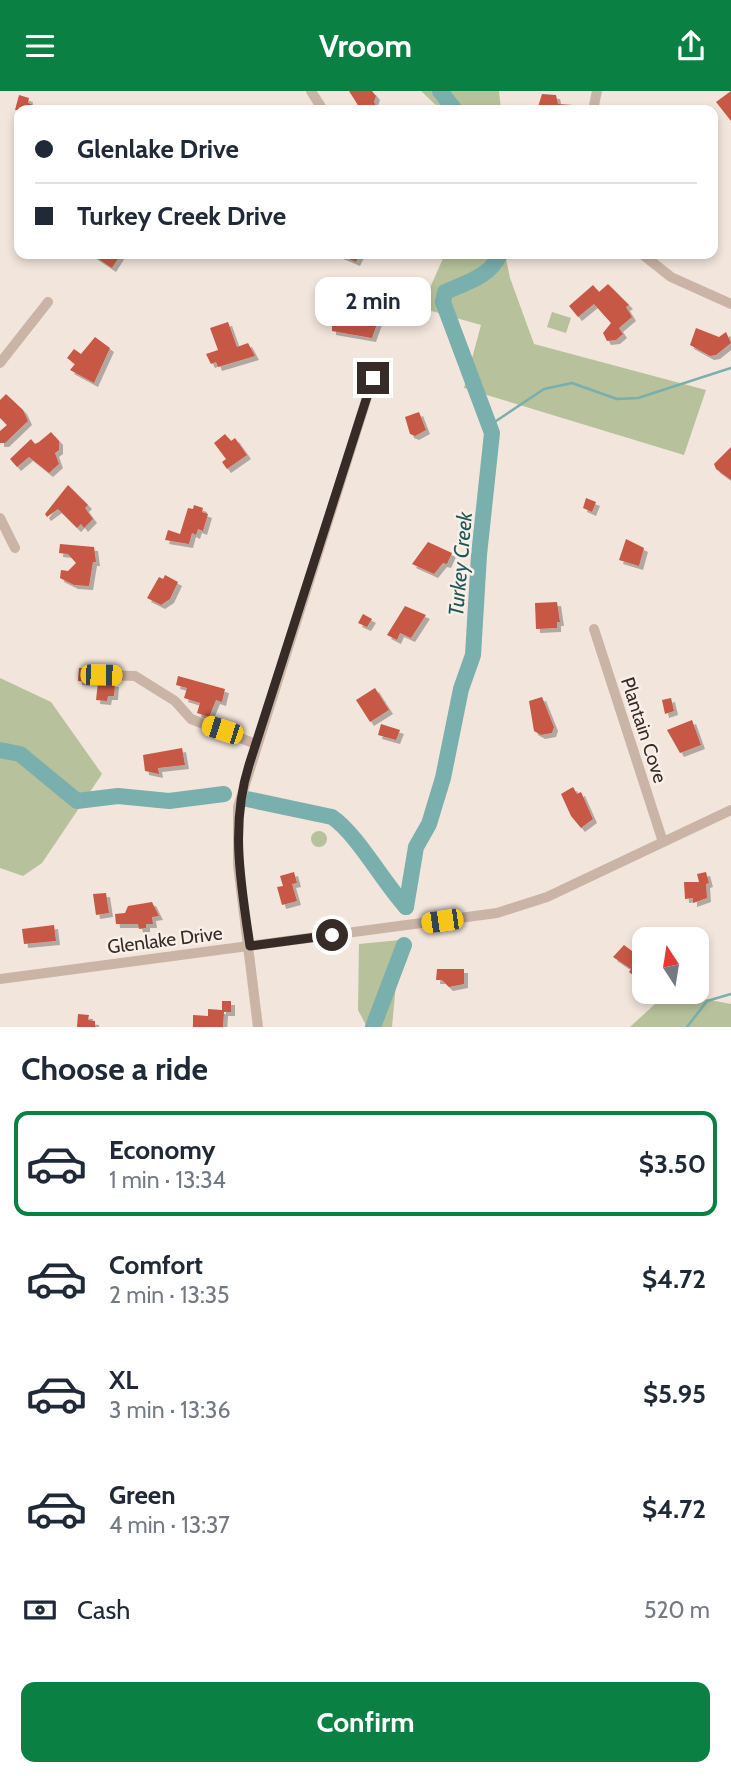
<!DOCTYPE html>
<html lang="en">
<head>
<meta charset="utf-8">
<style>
  :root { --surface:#fff; --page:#f2f2f3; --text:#1f2937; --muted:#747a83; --line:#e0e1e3; --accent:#0b8043 }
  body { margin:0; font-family:Cabin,sans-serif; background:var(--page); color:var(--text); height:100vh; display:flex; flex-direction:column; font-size:26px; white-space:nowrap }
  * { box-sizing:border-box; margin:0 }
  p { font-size:23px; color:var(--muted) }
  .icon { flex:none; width:38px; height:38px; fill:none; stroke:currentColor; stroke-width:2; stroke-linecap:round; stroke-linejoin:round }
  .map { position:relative; height:936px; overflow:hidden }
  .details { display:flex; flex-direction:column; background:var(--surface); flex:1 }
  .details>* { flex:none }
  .hud { position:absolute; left:14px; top:14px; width:704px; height:154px; border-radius:14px; box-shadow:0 4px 10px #0003; display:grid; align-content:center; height:154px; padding:0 21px; background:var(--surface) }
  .needle { width:46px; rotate:348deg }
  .controls { position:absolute; left:632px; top:836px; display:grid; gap:14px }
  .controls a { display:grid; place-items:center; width:77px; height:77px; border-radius:14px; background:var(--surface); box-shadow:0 4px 10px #0003; font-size:35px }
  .end { position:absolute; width:32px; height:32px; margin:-16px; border:9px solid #362b27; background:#fff; box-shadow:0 0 0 4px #fff }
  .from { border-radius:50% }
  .bubble { position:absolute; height:49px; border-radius:14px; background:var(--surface); box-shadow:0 4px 10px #0003; font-size:23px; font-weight:700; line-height:49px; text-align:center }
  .car { position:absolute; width:21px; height:42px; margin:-21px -10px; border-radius:9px; box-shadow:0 0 5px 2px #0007; background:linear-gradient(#f5c518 24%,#345 0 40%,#f5c518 0 76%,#345 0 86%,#f5c518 0) }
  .hud b { display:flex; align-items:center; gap:24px; height:66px; font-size:26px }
  .hud b+b { border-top:2px solid var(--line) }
  .hud i { width:18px; height:18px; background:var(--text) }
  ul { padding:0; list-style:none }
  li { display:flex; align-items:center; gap:21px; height:105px; margin:0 14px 10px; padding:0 7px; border:4px solid transparent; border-radius:14px }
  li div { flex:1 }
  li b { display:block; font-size:26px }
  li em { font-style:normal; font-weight:700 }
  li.on { border-color:var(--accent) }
  li>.icon { width:63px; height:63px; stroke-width:1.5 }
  h2 { padding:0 21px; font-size:32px; line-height:84px }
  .pay { display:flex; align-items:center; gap:18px; height:77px; padding:0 21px; font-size:26px }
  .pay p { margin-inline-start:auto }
  .cta { display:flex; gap:14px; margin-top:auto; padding:14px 21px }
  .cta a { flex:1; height:80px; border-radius:14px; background:var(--accent); color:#fff; font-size:28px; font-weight:700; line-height:80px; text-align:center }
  header { display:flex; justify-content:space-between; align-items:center; height:91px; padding:0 21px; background:var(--accent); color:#fff; font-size:32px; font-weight:700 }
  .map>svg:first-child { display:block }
  .green { fill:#b7c19b }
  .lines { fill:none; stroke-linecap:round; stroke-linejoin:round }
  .stream { stroke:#79afad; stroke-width:2.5 }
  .river { stroke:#79afad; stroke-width:16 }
  .building { fill:#c75844; filter:url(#shadow) }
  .minor { stroke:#cab4a6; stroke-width:10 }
  .route { stroke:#362b27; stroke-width:9 }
  .labels { text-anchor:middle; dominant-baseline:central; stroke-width:5; stroke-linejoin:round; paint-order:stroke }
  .street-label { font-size:19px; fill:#362b27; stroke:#f9efe7 }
  .water-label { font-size:21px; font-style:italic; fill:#1d5857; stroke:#f9efe7 }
</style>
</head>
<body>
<header><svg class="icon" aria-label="menu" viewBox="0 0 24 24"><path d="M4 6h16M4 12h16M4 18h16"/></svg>Vroom<svg class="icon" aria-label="share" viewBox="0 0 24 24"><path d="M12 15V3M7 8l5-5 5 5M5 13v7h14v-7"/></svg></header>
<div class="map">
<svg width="731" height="936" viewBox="0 0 731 936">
  <defs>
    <filter id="shadow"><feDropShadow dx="4" dy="4" stdDeviation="0" flood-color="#0004"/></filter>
  </defs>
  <rect width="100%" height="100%" fill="#f2e5db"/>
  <g class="green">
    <path d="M421,0H499L501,19H441Z"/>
    <path d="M445,163H505L510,187L534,253L706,299L684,364L464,297L481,234L421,217Z"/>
    <path d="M552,221L571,227L566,242L547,236Z"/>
    <path d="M0,587L51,611L102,683L42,772L23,785L0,777Z"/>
    <circle cx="319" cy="748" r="8"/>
    <path d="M400,849L392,936H367L358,919L359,853Z"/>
    <path d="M668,901L731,913V936H630Z"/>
  </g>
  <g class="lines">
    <g class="stream">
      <path d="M490,334L544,298L572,292L617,308L638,307L731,277"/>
      <path d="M687,936L707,910L731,903"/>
    </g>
    <g class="river">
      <path d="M440,0L455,19"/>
      <path d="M0,659L20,663L77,710L118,705L169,710L224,703"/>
      <path d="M247,708L332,726C357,743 383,791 406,816"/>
      <path d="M406,816L416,756L429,733L443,687L461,598L473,564L479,464L492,342L443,211L445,201C466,192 491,185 500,163"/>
      <path d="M373,936L404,854"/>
    </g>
  </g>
  <g class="building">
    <path d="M349,0H372L376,5L374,11L378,19H361Z"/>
    <path d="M731,0V30L716,11Z"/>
    <path d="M542,3L556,4L558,13L573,14V19H537Z"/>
    <path d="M19,4L29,7L28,12L47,19H15Z"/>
    <path d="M91,163H121L112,177Z"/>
    <path d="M337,163H360L356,171Z"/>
    <path d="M608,193L629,214L626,216L632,226L619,237L623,243L616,249L607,250L603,242L611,232L594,213L578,226L569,215L593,194L599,201Z"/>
    <path d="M353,205L373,209L372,212L383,216L372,247L332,240V227L326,223L328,216L349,220Z"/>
    <path d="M228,231L237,256L248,252L255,265L218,276L216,271L211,273L206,263L218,259L210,237Z"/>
    <path d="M696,237L719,246L726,241L731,252L716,264L710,265L690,254Z"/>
    <path d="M95,246L110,257L94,292L70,279L75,273L67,267L74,258L81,263Z"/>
    <path d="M6,303L23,319L28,330L5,352H0V340L7,334L0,327V309Z"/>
    <path d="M419,321L426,339L415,345L410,343L405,326Z"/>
    <path d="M51,341L59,350V359L55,362L59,373L49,382L29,366L17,376L10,368L31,348L35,353L39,351Z"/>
    <path d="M225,343L231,350L235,347L247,364L227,378L222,371L226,368L214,352Z"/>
    <path d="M731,356V389L716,378L714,373Z"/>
    <path d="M68,394L88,414L85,417L93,428L84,437L81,433L77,437L58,418L47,426L45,423Z"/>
    <path d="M586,407L596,411L592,421L583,417Z"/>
    <path d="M194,414L203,417L202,421L208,423L203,440L198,438L196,444L192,442L189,453L165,449L168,439L180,443L188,417L193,418Z"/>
    <path d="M626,448L644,457L639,475L619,469Z"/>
    <path d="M428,451L452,462L447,473L443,472L434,483L412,473Z"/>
    <path d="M60,453L94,456L96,471H93L89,495L74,494L60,487L61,479L68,480L76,472L68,463L59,462Z"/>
    <path d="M165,484L178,491L170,508L161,514L147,507L159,486L163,488Z"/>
    <path d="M557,511L560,531H557V537L536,538L535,512Z"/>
    <path d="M405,515L426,524L411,547L400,542L397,549L387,544Z"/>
    <path d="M363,523L372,528L367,536L358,532Z"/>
    <path d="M79,577L96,578L95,591L78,590Z"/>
    <path d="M178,585L225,598L222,611L216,609L209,626L197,622L200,612L184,607L187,597L176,594Z"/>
    <path d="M98,591L115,592L114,605H108L107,610L96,609Z"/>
    <path d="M375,597L389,619L370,631L356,609Z"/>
    <path d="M542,606L554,636L552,642L541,644L534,640L529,610Z"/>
    <path d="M671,607L674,620L665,623L662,609Z"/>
    <path d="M692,629L701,654L680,662L667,639Z"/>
    <path d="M381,633L400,639L396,649L378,644Z"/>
    <path d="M182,657L185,674L158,677L159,683L145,680L143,664Z"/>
    <path d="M573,696L577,703L581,701L593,728L581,737L571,725L561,703Z"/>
    <path d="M294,781L297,792L292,793L297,810L282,814L277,796L283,795L280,785Z"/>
    <path d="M706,781L709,792L706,793L707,807L693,812V807L685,808L684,791H699L697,783Z"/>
    <path d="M106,802L109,822L96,824L93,803Z"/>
    <path d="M152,811L159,825L152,826L153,833H146V837L139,838L138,833H116L115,823L125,822L128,815Z"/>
    <path d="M54,834L56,850L24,853L22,838Z"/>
    <path d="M624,854L644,869V882L638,888L629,881L631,878L613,866Z"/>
    <path d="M437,878H464V893L449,896L442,889H436Z"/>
    <path d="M222,910H231V921H224L223,936H193V924L208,925V918L222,919Z"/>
    <path d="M78,923L89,924L88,929L95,930V936H77Z"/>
  </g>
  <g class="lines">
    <g class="minor">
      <path d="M311,0L323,19"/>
      <path d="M593,19L597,0"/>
      <path d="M642,163L671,186L731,213"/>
      <path d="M0,272L48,211"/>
      <path d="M0,427L15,457"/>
      <path d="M594,538L663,751"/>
      <path d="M101,584L135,585L175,610L191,628L256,653"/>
      <path d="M0,888L497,822L547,806L731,719"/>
      <path d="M258,936L238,774V716L373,287"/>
    </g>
  </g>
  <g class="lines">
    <path class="route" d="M332,844L250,855C241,794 230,734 249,674L373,287"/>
  </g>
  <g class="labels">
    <g class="street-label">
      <text transform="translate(644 639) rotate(72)">Plantain Cove</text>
      <text transform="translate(165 849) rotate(-7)">Glenlake Drive</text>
    </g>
    <g class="water-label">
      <text transform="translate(460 473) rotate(-85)">Turkey Creek</text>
    </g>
  </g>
</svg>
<div class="controls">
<a><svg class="needle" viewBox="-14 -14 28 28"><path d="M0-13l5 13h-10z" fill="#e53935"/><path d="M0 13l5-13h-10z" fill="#747a83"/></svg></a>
</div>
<i class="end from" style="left:332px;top:844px"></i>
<i class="end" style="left:373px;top:287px"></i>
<div class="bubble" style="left:315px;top:186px;width:116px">2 min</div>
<i class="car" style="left:101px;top:584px;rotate:91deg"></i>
<i class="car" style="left:222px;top:639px;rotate:288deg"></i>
<i class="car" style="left:442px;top:830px;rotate:262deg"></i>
<div class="hud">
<b><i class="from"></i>Glenlake Drive</b>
<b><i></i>Turkey Creek Drive</b>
</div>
</div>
<section class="details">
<h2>Choose a ride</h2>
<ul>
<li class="on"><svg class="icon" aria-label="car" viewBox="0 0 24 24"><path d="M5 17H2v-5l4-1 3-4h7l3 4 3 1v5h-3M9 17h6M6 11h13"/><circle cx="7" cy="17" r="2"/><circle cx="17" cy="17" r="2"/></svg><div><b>Economy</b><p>1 min · 13:34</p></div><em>$3.50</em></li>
<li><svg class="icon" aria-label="car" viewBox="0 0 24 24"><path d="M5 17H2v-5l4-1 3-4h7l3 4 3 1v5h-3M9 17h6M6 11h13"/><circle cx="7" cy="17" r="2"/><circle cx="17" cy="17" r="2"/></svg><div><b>Comfort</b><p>2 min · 13:35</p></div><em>$4.72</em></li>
<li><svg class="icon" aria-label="car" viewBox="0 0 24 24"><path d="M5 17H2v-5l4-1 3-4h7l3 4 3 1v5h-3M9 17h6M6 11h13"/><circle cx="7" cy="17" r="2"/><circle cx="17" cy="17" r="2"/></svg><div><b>XL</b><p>3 min · 13:36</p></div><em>$5.95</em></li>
<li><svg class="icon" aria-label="car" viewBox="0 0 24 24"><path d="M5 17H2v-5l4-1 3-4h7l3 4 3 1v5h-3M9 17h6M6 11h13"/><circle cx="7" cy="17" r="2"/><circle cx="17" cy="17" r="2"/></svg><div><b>Green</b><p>4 min · 13:37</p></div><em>$4.72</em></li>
</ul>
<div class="pay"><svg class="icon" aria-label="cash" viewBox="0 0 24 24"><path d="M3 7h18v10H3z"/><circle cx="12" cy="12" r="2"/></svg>Cash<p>520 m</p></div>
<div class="cta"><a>Confirm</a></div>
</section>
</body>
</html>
